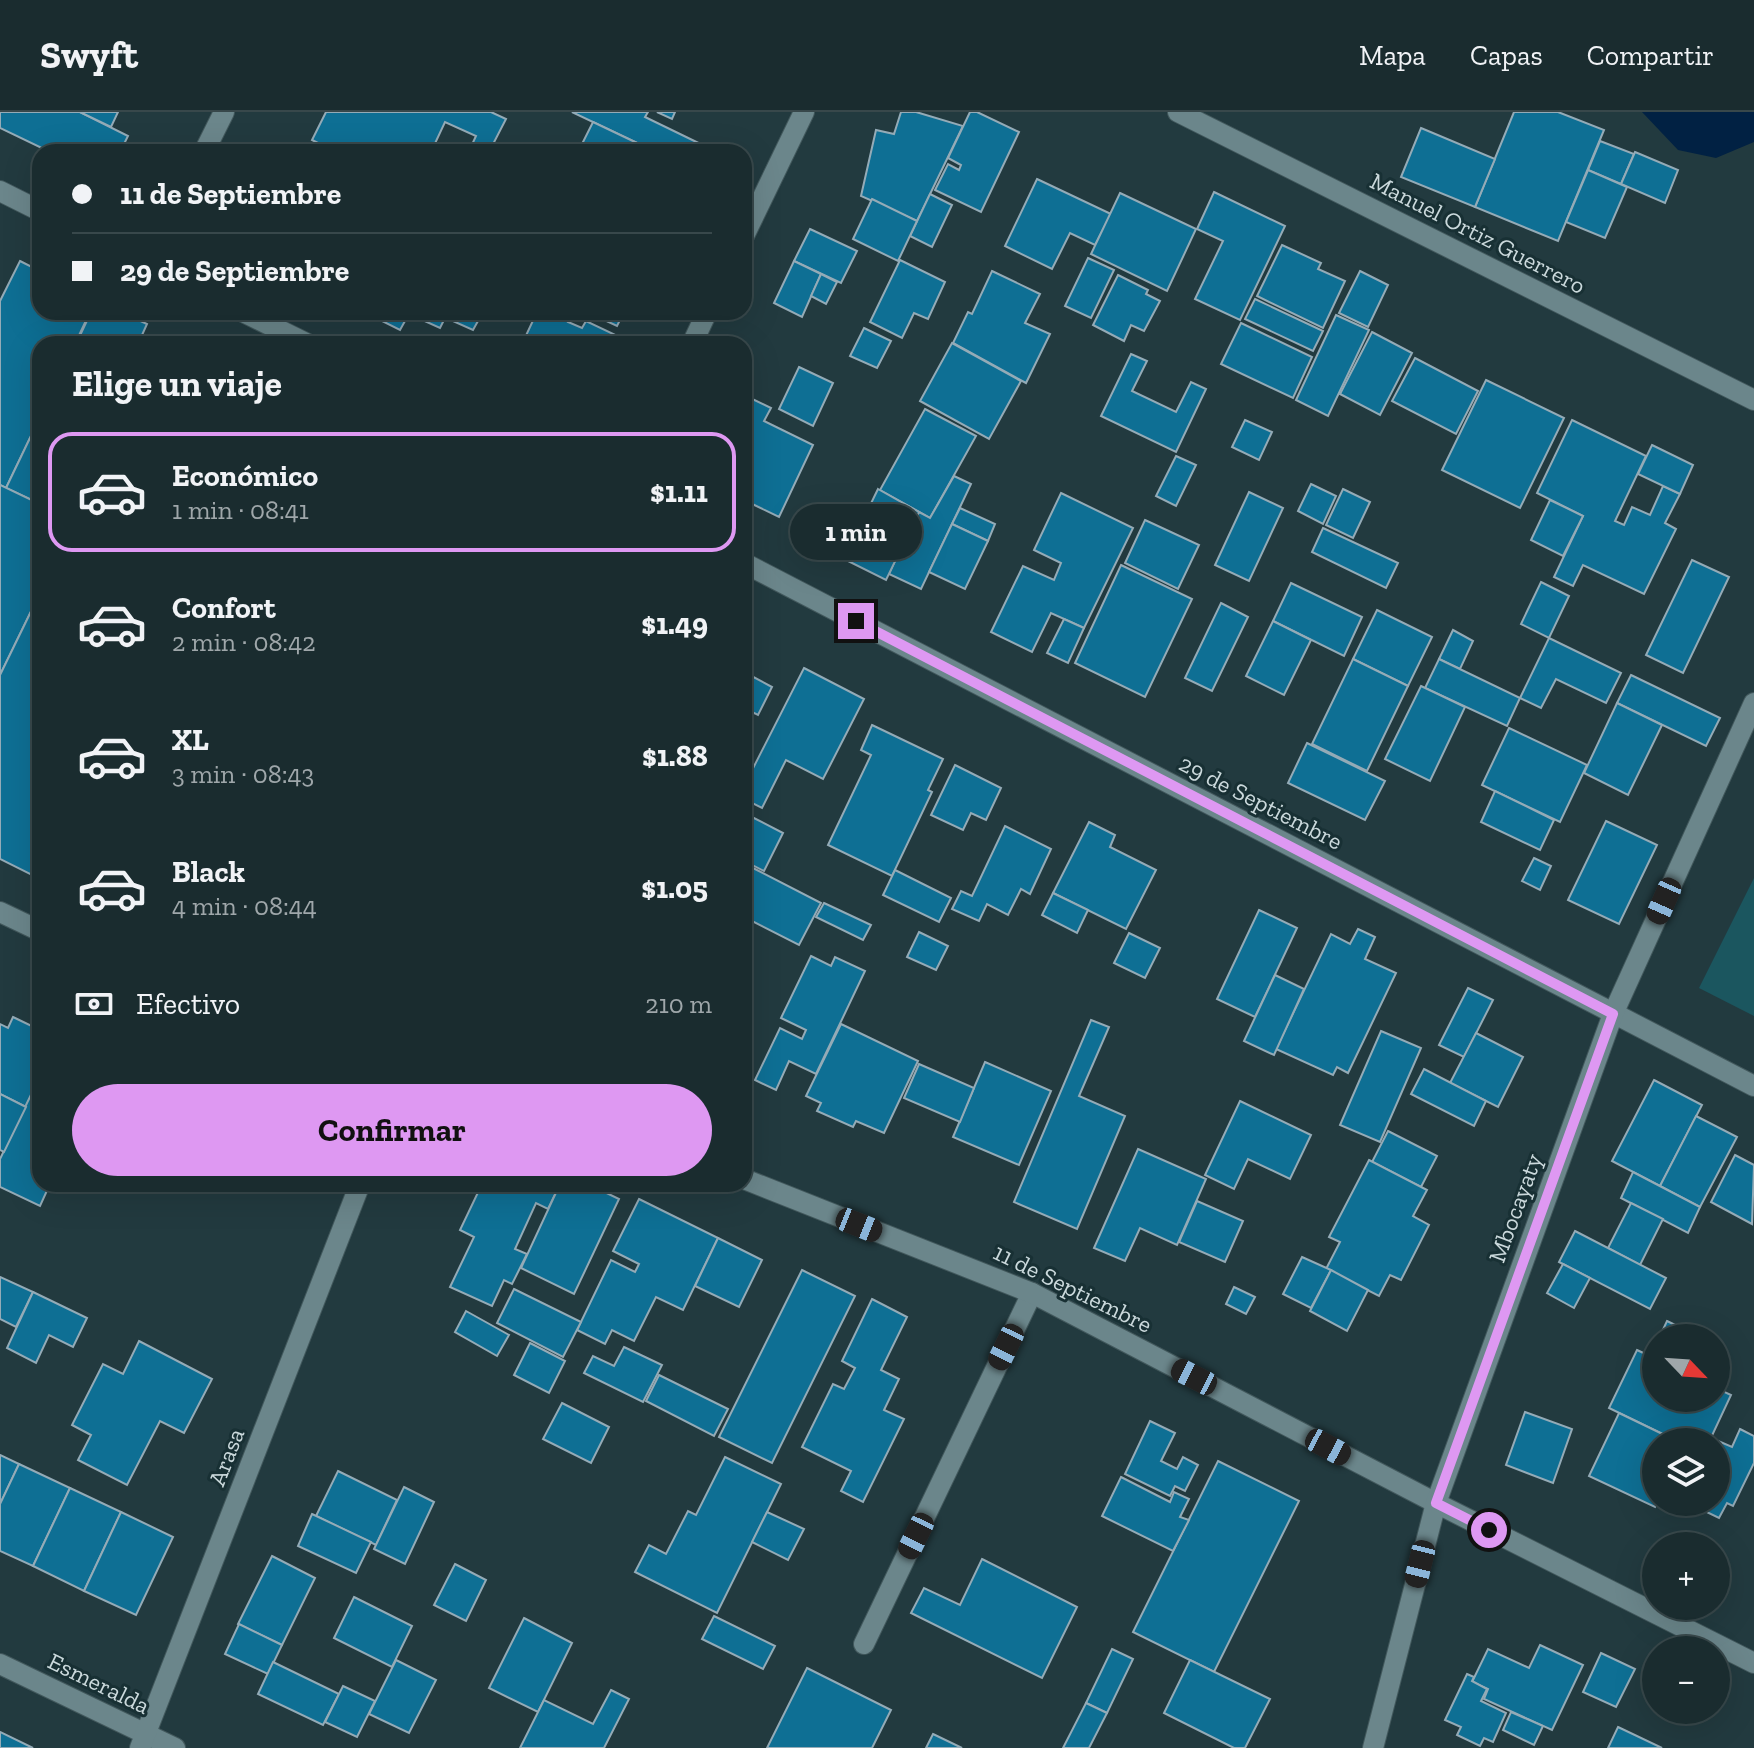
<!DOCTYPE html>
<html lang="es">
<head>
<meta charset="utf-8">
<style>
  :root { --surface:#1a2c2f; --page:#27383b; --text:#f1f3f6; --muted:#9fa7aa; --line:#38484b; --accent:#de98f2 }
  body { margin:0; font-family:"Zilla Slab",serif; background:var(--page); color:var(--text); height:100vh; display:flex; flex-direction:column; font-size:30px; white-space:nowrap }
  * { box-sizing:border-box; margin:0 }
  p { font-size:26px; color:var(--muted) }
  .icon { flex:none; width:44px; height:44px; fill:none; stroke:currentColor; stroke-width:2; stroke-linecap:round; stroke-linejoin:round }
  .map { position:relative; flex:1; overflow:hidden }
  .details { position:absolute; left:32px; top:224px; width:720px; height:856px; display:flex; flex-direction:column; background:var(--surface); border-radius:24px; box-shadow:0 8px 32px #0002,0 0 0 2px var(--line) }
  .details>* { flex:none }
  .guide { position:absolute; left:32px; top:32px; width:720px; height:176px; border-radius:24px; box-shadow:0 8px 32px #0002,0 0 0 2px var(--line); display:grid; align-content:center; height:176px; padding:0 40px; background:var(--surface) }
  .needle { width:52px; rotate:115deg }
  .controls { position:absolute; left:1642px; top:1212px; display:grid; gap:16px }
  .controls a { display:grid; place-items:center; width:88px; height:88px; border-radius:50%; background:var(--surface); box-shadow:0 8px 32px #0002,0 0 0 2px var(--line); font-size:40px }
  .end { position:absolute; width:36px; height:36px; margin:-18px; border:10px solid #de98f2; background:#111; box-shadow:0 0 0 4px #111 }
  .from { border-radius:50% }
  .bubble { position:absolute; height:56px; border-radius:28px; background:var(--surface); box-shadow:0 8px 32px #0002,0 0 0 2px var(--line); font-size:26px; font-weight:800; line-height:56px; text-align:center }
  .car { position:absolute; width:24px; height:48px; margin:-24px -12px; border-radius:10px; box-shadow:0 0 6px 2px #0007; background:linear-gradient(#222 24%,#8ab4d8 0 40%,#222 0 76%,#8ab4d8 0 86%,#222 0) }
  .guide b { display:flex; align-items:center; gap:28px; height:76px; font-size:30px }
  .guide b+b { border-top:2px solid var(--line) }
  .guide i { width:20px; height:20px; background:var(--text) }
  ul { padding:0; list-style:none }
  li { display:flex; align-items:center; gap:24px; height:120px; margin:0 16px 12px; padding:0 24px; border:4px solid transparent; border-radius:24px }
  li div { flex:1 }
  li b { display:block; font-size:30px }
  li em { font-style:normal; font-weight:800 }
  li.on { border-color:var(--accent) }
  li>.icon { width:72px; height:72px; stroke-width:1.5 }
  h2 { padding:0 40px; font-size:36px; line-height:96px }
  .pay { display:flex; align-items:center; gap:20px; height:88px; padding:0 40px; font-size:30px }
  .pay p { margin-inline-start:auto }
  .primary-button { display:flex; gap:16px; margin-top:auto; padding:16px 40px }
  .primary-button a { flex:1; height:92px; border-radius:48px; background:var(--accent); color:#111; font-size:32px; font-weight:800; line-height:92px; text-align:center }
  header { display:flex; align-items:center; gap:48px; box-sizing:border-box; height:112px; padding:0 40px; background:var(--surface); border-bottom:2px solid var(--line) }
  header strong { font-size:38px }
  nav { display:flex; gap:44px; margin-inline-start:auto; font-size:28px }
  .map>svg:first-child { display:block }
  .green { fill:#1b565f }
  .water { fill:#012143 }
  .building { fill:#0e6f94; stroke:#94abb7; stroke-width:2 }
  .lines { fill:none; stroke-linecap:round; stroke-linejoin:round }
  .service-casing { stroke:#42585c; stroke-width:22 }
  .minor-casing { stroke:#42585c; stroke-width:22 }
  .service { stroke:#6b868b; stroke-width:20 }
  .minor { stroke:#6b868b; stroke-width:20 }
  .route { stroke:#de98f2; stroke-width:10 }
  .labels { text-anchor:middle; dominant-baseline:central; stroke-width:6; stroke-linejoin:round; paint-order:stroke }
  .street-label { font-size:24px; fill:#cbd9dc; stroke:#183034 }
</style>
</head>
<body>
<header>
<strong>Swyft</strong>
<nav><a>Mapa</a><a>Capas</a><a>Compartir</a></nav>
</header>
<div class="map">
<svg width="1754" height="1636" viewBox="0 0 1754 1636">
  <rect width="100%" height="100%" fill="#223a3f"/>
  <path class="green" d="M1754,766V904L1699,876Z"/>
  <path class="water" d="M1642,0H1754V30L1716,46L1678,38Z"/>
  <g class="building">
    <path d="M0,0H80L128,24L120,40H50L0,16Z"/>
    <path d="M80,0H118L111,15Z"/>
    <path d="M326,0H491L506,7L489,40L469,39L476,24L445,10L431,40H336L312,28Z"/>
    <path d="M572,0H648L645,5L715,39L656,40Z"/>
    <path d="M657,0H675L672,7Z"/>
    <path d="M901,0H916L963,14L917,109L861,84L876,18L894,22Z"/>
    <path d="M970,0H977L1019,20L981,100L935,78L948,52L959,58L961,53L948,46Z"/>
    <path d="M1514,0H1558L1604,18L1558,129L1475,95Z"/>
    <path d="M593,10L656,40H578Z"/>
    <path d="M1421,16L1495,47L1475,95L1401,65Z"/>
    <path d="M1600,29L1634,42L1621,72L1588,58Z"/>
    <path d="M1635,40L1678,58L1665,91L1621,72Z"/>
    <path d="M1588,58L1627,75L1605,126L1566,110Z"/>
    <path d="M1037,67L1111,102L1095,133L1070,121L1052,157L1005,134Z"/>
    <path d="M1214,80L1285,114L1240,208L1195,187L1223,129L1197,117Z"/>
    <path d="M1120,81L1196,117L1167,179L1091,142Z"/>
    <path d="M930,82L952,93L932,135L910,124Z"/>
    <path d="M872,87L917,109L898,149L853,127Z"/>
    <path d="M810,117L857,139L841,171L794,149Z"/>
    <path d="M1282,133L1321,151L1318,157L1345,169L1323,216L1257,184Z"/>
    <path d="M1088,146L1114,158L1091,206L1065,194Z"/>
    <path d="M900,148L945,170L928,207L914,201L902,226L870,210Z"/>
    <path d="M20,149L40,159V200H90L75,232H40V305L6,376L0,373V189Z"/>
    <path d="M794,149L821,162L802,205L774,191Z"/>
    <path d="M992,159L1040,182L1025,211L1050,222L1026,271L953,231L968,200L972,202Z"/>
    <path d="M1360,159L1388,173L1368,215L1339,201Z"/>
    <path d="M821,162L837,170L826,192L811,184Z"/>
    <path d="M1118,163L1148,178L1146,182L1160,189L1144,219L1131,213L1124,229L1093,213Z"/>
    <path d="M1255,187L1323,219L1313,239L1245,207Z"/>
    <path d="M91,200H121L147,212L138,232H76Z"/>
    <path d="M371,200H410L400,218L370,203Z"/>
    <path d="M410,200H448L440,216L409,202Z"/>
    <path d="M448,200H483L473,218L446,206Z"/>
    <path d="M537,200H567L572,202L568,210L582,216L586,209L626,228L625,232H522Z"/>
    <path d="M587,200H624L617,214Z"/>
    <path d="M1336,203L1369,218L1328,304L1296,288Z"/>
    <path d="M1241,211L1312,245L1293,286L1221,252Z"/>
    <path d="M864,216L891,229L877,256L850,244Z"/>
    <path d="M1372,220L1412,241L1380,303L1340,282Z"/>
    <path d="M952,231L1021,269L989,327L920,289Z"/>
    <path d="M1131,242L1147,249L1132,279L1176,300L1191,270L1206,277L1176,340L1101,304Z"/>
    <path d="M1415,246L1478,279L1456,322L1392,289Z"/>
    <path d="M799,255L833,271L813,314L779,297Z"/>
    <path d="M1486,268L1564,306L1520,396L1442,358Z"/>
    <path d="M744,283L771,296L764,309L813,333L779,405L744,388Z"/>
    <path d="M925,297L976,324L930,406L880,378Z"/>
    <path d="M1245,308L1272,320L1259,348L1232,335Z"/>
    <path d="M1572,308L1646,344L1615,409L1624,413L1632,395L1650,403L1663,374L1680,382L1665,411L1676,417L1644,482L1583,453L1573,474L1554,465L1583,404L1537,381Z"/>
    <path d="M30,326L40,331V392L6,376Z"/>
    <path d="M1652,333L1693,353L1680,382L1638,362Z"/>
    <path d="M1176,344L1196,353L1176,394L1156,384Z"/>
    <path d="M954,364L971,372L921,477L889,462L899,440L907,444L914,430L907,426L919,400L930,406Z"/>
    <path d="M1311,372L1336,384L1323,412L1298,399Z"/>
    <path d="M0,373L40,392V481L0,563Z"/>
    <path d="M878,377L919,400L886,468L844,447Z"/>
    <path d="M1343,377L1370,390L1353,426L1326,413Z"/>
    <path d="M1249,380L1283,396L1249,469L1215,453Z"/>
    <path d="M1061,381L1133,416L1084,516L1051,501L1032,540L991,520L1023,454L1054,468L1061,451L1034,438Z"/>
    <path d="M1550,388L1583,404L1563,444L1531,428Z"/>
    <path d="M960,396L995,412L988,429L952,412Z"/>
    <path d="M1145,408L1199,433L1178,477L1125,451Z"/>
    <path d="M952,412L988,429L965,477L929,460Z"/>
    <path d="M1323,416L1398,451L1386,476L1312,440Z"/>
    <path d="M1692,448L1729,465L1683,561L1646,543Z"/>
    <path d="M1121,453L1192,487L1145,585L1075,551Z"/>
    <path d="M1541,470L1569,484L1549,526L1521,512Z"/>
    <path d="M1291,471L1362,505L1344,544L1273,509Z"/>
    <path d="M40,481V767L0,747V563Z"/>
    <path d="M1221,491L1248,505L1212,579L1185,566Z"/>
    <path d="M1377,498L1432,525L1408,574L1353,547Z"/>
    <path d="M1064,507L1084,516L1068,551L1047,541Z"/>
    <path d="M1273,509L1311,528L1284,583L1246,564Z"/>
    <path d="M1453,518L1473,529L1460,557L1439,547Z"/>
    <path d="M1549,526L1621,561L1606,591L1556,567L1541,596L1520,586Z"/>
    <path d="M1353,547L1408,574L1367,659L1312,632Z"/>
    <path d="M1439,547L1520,586L1507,614L1425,576Z"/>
    <path d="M804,556L864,587L823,667L786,648L762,696L744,687V674Z"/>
    <path d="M744,560L772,575L758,603L744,596Z"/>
    <path d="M1631,563L1720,606L1706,634L1617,591Z"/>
    <path d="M1421,574L1465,595L1430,669L1385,647Z"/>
    <path d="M1617,591L1662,613L1628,683L1584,661Z"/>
    <path d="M744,598L753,603L744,621Z"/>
    <path d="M872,613L943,647L928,678L932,680L892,764L828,733L871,643L861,638Z"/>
    <path d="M1509,616L1587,653L1560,710L1482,673Z"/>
    <path d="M1307,631L1385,669L1365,708L1288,671Z"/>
    <path d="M955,653L1001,676L986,708L971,701L963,718L931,703Z"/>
    <path d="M1495,679L1554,708L1540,738L1481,710Z"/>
    <path d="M746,702L783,721L764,759L744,749V707Z"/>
    <path d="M1606,709L1657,733L1619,812L1568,788Z"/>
    <path d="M1089,710L1115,723L1110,735L1156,758L1126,817L1053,781Z"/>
    <path d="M1005,714L1051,737L1030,782L1021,777L1008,803L987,792L979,809L952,797L961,779L972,784Z"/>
    <path d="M1534,746L1551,754L1540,778L1522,769Z"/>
    <path d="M751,755L821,791L799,833L744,805V770Z"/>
    <path d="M895,758L951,786L939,810L883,783Z"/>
    <path d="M1053,781L1088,798L1077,821L1042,803Z"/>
    <path d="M824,791L871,813L863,828L816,805Z"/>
    <path d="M1259,798L1297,816L1255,905L1217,887Z"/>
    <path d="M1358,817L1375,825L1365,847L1396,861L1348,961L1337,955L1333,963L1276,937L1331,822L1350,832Z"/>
    <path d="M919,820L948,834L936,858L907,845Z"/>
    <path d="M1129,821L1160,836L1145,866L1114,851Z"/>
    <path d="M811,844L831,854L835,845L865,859L816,962L789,949L776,978L755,968L780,916L802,927L806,918L781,906Z"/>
    <path d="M1275,863L1304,877L1274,943L1244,929Z"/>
    <path d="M1468,876L1493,888L1464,945L1439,933Z"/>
    <path d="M13,905L40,918L35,929L40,932V964L26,995L0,982V912L8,916Z"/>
    <path d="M1091,908L1109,915L1079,984L1125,1004L1077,1117L1014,1090Z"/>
    <path d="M841,912L918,949L884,1021L856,1009L853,1015L817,999L821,991L806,984Z"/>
    <path d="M1381,919L1421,936L1380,1030L1340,1013Z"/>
    <path d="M1476,921L1523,945L1498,995L1450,971Z"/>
    <path d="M985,950L1051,979L1019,1053L953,1025Z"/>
    <path d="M919,952L974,976L960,1010L904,986Z"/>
    <path d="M1424,957L1486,989L1474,1014L1411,982Z"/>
    <path d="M40,964V1072H50L40,1094L0,1075V1047Z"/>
    <path d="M1654,968L1702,993L1660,1074L1612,1049Z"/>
    <path d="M0,982L26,995L4,1040L0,1038Z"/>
    <path d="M1240,989L1311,1023L1290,1067L1248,1047L1234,1077L1205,1063Z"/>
    <path d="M1696,1004L1737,1025L1700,1095L1660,1074Z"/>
    <path d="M1388,1019L1437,1044L1421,1075L1372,1050Z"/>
    <path d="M1138,1037L1206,1067L1177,1133L1140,1116L1125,1149L1094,1136Z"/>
    <path d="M1735,1043L1754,1053L1752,1112L1711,1090Z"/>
    <path d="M1369,1048L1427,1078L1413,1104L1429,1113L1401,1168L1390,1163L1379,1184L1326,1157L1340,1130L1329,1125Z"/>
    <path d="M1633,1060L1700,1095L1688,1121L1621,1086Z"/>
    <path d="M482,1072H560L548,1097L536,1091L515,1137L527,1142L512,1172L504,1168L492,1194L450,1175L474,1125L460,1118Z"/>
    <path d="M560,1072H588L619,1087L574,1182L521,1156Z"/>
    <path d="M639,1087L718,1126L683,1198L656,1185L634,1229L612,1218L605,1232L577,1218L611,1148L635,1160L639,1152L613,1139Z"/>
    <path d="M1197,1089L1243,1109L1225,1150L1179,1130Z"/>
    <path d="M1631,1091L1663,1107L1640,1153L1608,1136Z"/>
    <path d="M1575,1119L1666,1166L1650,1197L1559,1150Z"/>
    <path d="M718,1126L762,1148L739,1195L695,1174Z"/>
    <path d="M1302,1145L1331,1158L1311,1196L1283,1182Z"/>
    <path d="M1563,1152L1590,1166L1574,1196L1547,1181Z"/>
    <path d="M802,1158L855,1184L772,1351L719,1325Z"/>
    <path d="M1331,1158L1368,1178L1347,1219L1310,1199Z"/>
    <path d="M0,1165L33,1180L16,1215L0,1207Z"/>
    <path d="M1234,1175L1255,1185L1246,1202L1226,1192Z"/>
    <path d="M514,1177L581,1210L563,1245L497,1211Z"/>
    <path d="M33,1180L87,1206L73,1235L49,1223L36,1251L7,1236Z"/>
    <path d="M872,1187L907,1205L881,1258L899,1267L884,1298L904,1307L863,1390L841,1379L851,1359L802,1335L833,1272L844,1277L855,1256L842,1249Z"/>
    <path d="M466,1199L509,1223L497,1244L455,1220Z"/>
    <path d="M1667,1209L1702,1226H1659Z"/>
    <path d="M139,1229L212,1267L184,1321L160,1309L127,1373L78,1348L91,1323L72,1313L103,1252L123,1262Z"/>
    <path d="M530,1231L565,1249L549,1281L514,1263Z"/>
    <path d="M624,1235L662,1253L643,1290L584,1261L593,1244L614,1254Z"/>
    <path d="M1637,1238L1656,1247V1286H1716V1276L1731,1283L1709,1330H1679L1609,1296Z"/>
    <path d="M659,1263L728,1297L714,1324L646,1289Z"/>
    <path d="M562,1291L609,1315L591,1351L543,1327Z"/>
    <path d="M1525,1300L1572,1317L1553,1371L1506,1353Z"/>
    <path d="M1619,1301L1679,1330H1656L1657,1390L1655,1395L1589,1364Z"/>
    <path d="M1150,1309L1175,1321L1161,1349L1177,1357L1183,1345L1198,1353L1185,1379L1175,1374L1170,1384L1125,1362Z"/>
    <path d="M1740,1317L1754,1324V1351L1733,1394L1727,1391L1719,1406L1686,1390H1716L1715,1330L1716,1328L1732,1335Z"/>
    <path d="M0,1343L19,1352L0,1392Z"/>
    <path d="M725,1345L781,1372L717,1501L635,1460L649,1433L666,1442L688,1399L696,1403Z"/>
    <path d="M1218,1349L1299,1389L1214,1560L1133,1520Z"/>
    <path d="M19,1352L70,1376L33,1454L0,1439V1392Z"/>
    <path d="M338,1359L397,1388L376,1433L316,1404Z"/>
    <path d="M1121,1365L1170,1390L1174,1380L1189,1387L1180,1405L1189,1408L1173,1439L1102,1404Z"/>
    <path d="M404,1375L434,1390L405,1452L374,1437Z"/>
    <path d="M70,1376L121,1400L84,1479L33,1454Z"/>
    <path d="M121,1400L173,1425L136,1503L84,1479Z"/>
    <path d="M767,1400L804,1417L788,1448L752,1430Z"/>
    <path d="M312,1402L371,1430L356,1461L298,1434Z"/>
    <path d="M272,1444L315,1466L282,1533L238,1512Z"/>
    <path d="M982,1447L1077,1495L1042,1566L911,1501L924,1476L960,1493Z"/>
    <path d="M455,1452L486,1468L466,1509L434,1493Z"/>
    <path d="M354,1485L412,1514L392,1555L334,1526Z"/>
    <path d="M714,1504L775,1534L763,1557L702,1527Z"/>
    <path d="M524,1506L572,1531L538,1600L489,1576Z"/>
    <path d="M239,1512L282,1533L268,1562L225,1542Z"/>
    <path d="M1540,1533L1583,1553L1552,1618L1484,1587L1488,1577L1472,1570L1488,1537L1529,1556Z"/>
    <path d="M1112,1537L1133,1547L1107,1601L1086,1591Z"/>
    <path d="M1601,1541L1635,1557L1616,1595L1583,1580Z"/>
    <path d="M396,1548L436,1568L409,1621L369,1602Z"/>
    <path d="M1190,1548L1270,1587L1245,1636H1234L1164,1601Z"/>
    <path d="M273,1550L339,1582L323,1613L258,1582Z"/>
    <path d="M807,1556L891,1598L872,1636H767Z"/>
    <path d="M1467,1562L1474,1565L1472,1569L1487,1577L1481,1589L1506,1601L1493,1630L1484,1626L1480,1634L1457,1623L1461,1615L1445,1608Z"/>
    <path d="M343,1574L375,1589L357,1625L325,1610Z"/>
    <path d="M611,1578L629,1587L604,1636H520L544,1588L593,1612Z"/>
    <path d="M1086,1591L1107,1601L1089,1636H1063Z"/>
    <path d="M1511,1600L1543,1614L1534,1633L1503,1618Z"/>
    <path d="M1618,1615L1662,1636H1608Z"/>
    <path d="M0,1620L33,1636H0Z"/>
    <path d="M933,1622L962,1636H926Z"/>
  </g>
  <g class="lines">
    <g class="service-casing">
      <path id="service" d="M864,1532L1032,1181"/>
    </g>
    <g class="minor-casing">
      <g id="minor">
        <path d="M1178,0L1754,288"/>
        <path d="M204,40L224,0"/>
        <path d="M0,79L40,99"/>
        <path d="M744,124L804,0"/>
        <path d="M243,200L308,232"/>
        <path d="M692,232L707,200"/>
        <path d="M744,451L1754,974"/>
        <path d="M0,800L40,819"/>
        <path d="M744,1067L1032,1181L1436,1391L1754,1551"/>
        <path d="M0,1552L175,1636"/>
        <path d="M140,1636L360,1072"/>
        <path d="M1373,1636L1436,1391L1613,902L1754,591"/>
      </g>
    </g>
    <use href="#service" class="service"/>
    <use href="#minor" class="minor"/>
  </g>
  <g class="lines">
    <path class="route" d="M856,509L1613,902L1436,1391L1489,1418"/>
  </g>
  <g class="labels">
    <g class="street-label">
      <text transform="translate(1478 121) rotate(27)">Manuel Ortiz Guerrero</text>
      <text transform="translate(1261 690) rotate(27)">29 de Septiembre</text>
      <text transform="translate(1515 1096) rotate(-70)">Mbocayaty</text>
      <text transform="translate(1073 1176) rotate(26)">11 de Septiembre</text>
      <text transform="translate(226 1345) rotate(-69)">Arasa</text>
      <text transform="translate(99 1571) rotate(26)">Esmeralda</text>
    </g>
  </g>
</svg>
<div class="controls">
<a><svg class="needle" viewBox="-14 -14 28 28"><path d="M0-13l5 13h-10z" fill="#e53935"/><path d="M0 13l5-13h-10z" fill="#9fa7aa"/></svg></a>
<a><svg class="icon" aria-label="layers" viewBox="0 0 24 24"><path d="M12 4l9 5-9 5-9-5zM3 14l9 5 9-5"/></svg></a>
<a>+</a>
<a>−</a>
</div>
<i class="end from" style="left:1489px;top:1418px"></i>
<i class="end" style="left:856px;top:509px"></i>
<div class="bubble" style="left:790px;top:392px;width:132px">1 min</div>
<i class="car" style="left:1664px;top:789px;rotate:204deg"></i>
<i class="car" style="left:859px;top:1113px;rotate:112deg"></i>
<i class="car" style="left:1006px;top:1235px;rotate:206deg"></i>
<i class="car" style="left:1194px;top:1265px;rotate:297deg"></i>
<i class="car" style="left:1328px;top:1335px;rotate:118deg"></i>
<i class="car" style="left:916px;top:1424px;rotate:206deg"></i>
<i class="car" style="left:1420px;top:1452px;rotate:194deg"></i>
<div class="guide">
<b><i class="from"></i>11 de Septiembre</b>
<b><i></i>29 de Septiembre</b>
</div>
<section class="details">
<h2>Elige un viaje</h2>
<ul>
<li class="on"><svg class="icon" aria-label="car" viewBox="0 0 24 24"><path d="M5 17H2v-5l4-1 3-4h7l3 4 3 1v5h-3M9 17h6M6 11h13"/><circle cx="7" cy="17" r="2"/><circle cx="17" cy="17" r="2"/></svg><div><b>Económico</b><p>1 min · 08:41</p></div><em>$1.11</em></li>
<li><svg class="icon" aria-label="car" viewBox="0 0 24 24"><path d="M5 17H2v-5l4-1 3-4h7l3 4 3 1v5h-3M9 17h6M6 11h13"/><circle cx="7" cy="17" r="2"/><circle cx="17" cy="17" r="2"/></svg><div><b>Confort</b><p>2 min · 08:42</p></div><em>$1.49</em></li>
<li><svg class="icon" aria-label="car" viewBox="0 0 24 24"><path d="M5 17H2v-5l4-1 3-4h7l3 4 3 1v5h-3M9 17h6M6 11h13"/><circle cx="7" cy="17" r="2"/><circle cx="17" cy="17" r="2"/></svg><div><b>XL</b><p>3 min · 08:43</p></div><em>$1.88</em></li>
<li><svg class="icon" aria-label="car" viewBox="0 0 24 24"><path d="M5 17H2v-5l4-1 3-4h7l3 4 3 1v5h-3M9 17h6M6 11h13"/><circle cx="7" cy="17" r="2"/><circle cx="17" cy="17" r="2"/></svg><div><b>Black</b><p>4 min · 08:44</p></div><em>$1.05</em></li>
</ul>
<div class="pay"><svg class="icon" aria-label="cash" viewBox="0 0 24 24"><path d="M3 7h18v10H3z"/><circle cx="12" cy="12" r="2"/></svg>Efectivo<p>210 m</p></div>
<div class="primary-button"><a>Confirmar</a></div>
</section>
</div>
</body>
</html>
